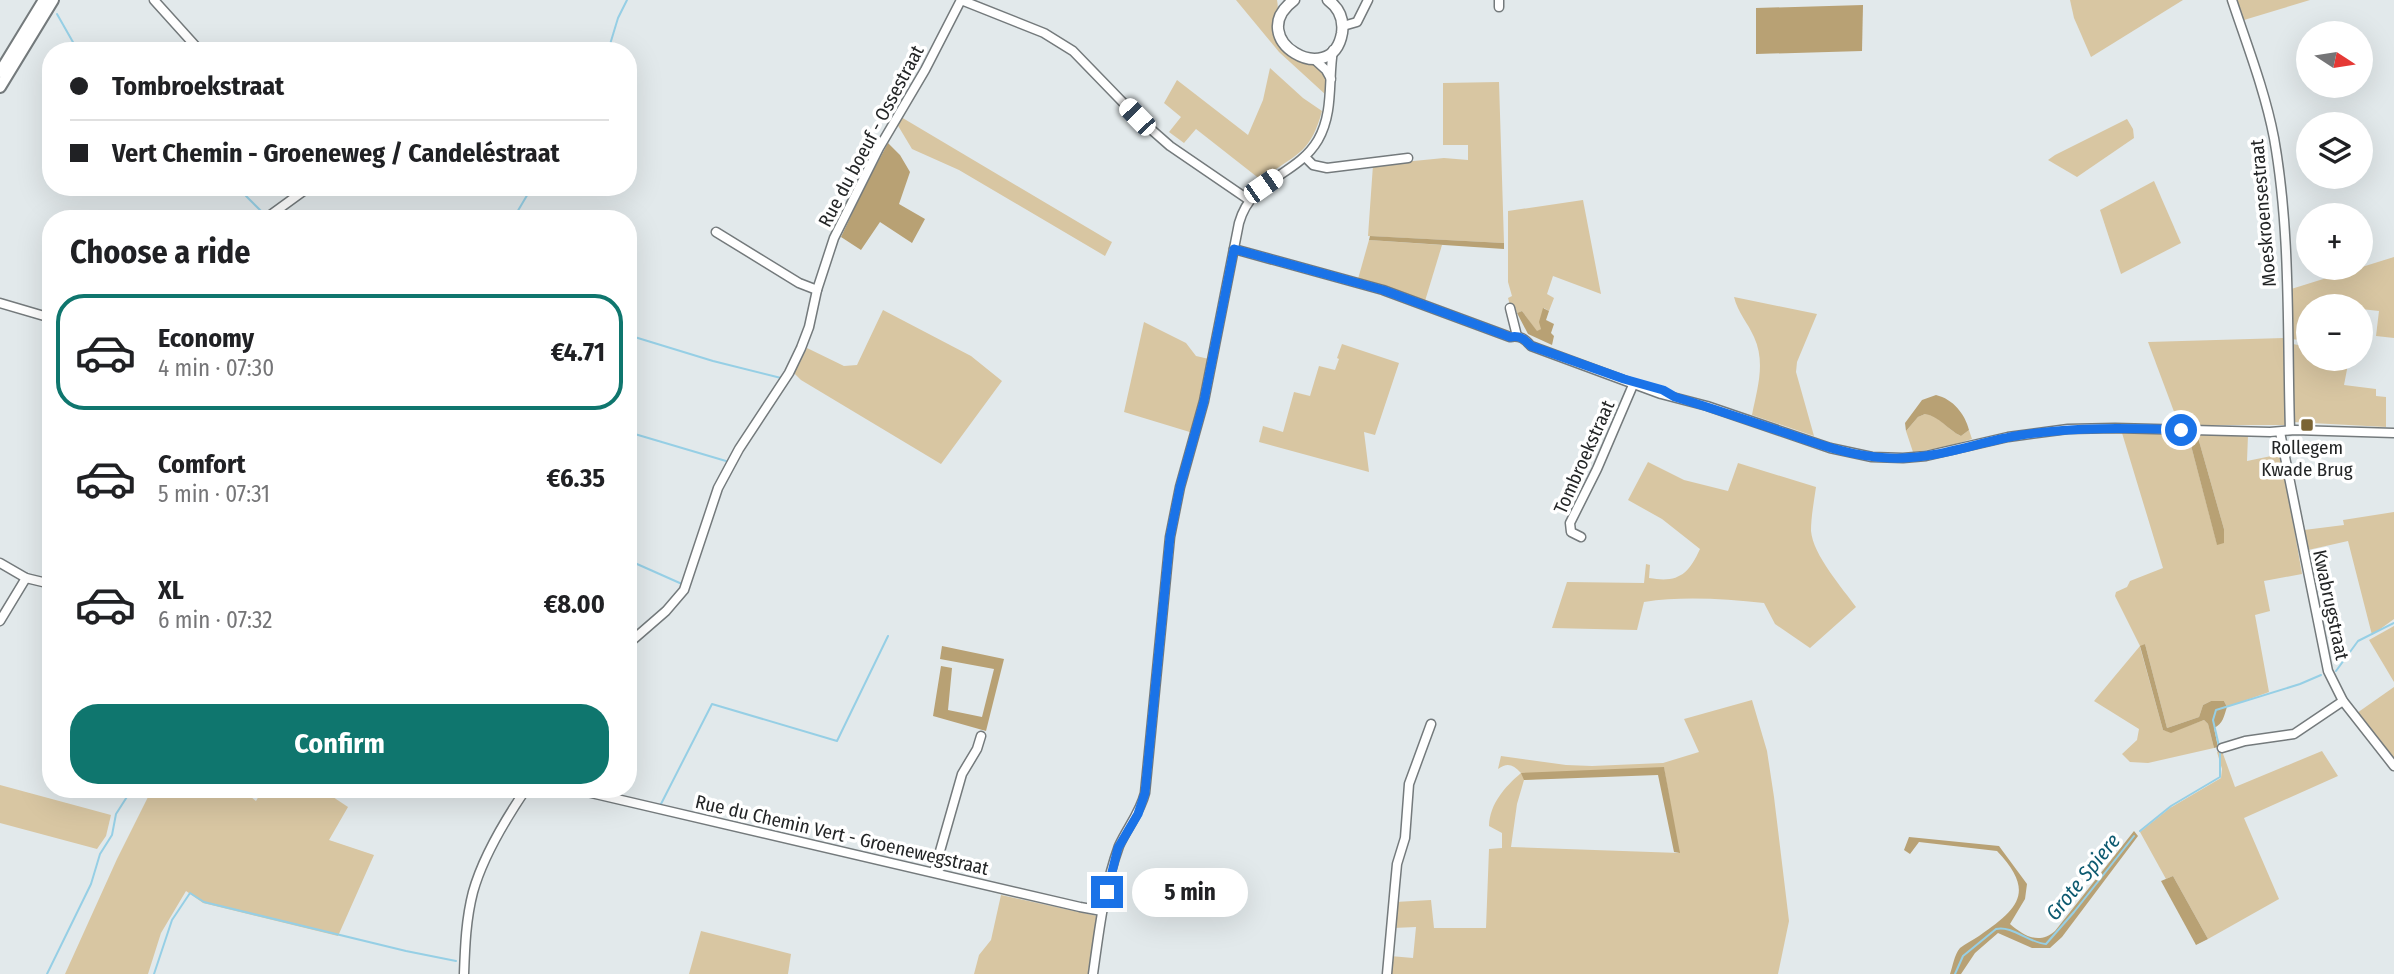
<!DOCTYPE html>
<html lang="en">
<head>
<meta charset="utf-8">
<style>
  :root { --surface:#fff; --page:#f2f2f2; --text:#202124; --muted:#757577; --line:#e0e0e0; --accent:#0f766e }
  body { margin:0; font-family:"Fira Sans Condensed",sans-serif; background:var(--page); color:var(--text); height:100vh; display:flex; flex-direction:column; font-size:26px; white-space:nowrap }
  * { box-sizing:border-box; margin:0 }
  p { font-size:23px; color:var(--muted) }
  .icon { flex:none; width:38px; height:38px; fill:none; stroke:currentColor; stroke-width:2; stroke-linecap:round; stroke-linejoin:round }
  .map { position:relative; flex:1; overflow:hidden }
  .drawer { position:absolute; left:42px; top:210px; width:595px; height:588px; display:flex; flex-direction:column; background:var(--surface); border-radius:28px; box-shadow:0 7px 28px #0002 }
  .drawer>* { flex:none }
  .guide { position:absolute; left:42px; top:42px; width:595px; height:154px; border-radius:28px; box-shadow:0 7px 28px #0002; display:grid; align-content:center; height:154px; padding:0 28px; background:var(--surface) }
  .needle { width:46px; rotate:102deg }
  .tools { position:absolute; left:2296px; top:21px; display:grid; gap:14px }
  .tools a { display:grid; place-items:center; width:77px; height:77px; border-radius:50%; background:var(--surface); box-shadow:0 7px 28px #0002; font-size:35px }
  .end { position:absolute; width:32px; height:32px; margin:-16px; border:9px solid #1a73e8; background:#fff; box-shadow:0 0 0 4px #fff }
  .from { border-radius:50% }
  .bubble { position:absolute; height:49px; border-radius:24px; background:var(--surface); box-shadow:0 7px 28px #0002; font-size:23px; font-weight:700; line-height:49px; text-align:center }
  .car { position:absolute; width:21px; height:42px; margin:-21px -10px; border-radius:9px; box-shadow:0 0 5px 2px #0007; background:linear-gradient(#fff 24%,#345 0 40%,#fff 0 76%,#345 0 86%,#fff 0) }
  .guide b { display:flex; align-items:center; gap:24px; height:66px; font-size:26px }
  .guide b+b { border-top:2px solid var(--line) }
  .guide i { width:18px; height:18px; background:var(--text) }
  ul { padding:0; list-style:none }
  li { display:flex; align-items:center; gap:21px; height:116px; margin:0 14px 10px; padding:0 14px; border:4px solid transparent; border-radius:28px }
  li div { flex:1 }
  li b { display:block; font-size:26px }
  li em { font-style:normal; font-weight:700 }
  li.current { border-color:var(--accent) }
  li>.icon { width:63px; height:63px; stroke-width:1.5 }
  h2 { padding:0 28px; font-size:32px; line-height:84px }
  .button { display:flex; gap:14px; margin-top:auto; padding:14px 28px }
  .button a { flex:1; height:80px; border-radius:28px; background:var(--accent); color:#fff; font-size:28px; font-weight:700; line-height:80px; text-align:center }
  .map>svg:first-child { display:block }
  .green { fill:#d8c6a2; fill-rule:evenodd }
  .forest { fill:#b8a174 }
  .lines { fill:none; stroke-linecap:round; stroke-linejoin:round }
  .stream { stroke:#96cfe5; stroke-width:2 }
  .minor-casing { stroke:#747a7c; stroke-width:11 }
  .major-casing { stroke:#747a7c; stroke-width:13 }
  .highway-casing { stroke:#747a7c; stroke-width:14 }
  .minor { stroke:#fff; stroke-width:8 }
  .major { stroke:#fff; stroke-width:10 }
  .highway { stroke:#fff; stroke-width:10 }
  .route { stroke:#1a73e8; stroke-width:9 }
  .poi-dot { fill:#7b6434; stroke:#fff; stroke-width:2.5 }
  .labels { text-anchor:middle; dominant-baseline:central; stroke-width:7; stroke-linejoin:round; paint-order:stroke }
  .street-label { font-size:19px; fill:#232526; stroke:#fff }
  .poi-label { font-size:19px; fill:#232526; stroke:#fff }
  .water-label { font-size:21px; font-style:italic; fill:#0c5a70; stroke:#fff }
</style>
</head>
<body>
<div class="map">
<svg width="2394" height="974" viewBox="0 0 2394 974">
  <rect width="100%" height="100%" fill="#e2e9eb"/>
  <g class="green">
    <path d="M1236,0H1277C1280,14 1273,26 1279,43C1286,62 1304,56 1315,64C1319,66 1323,72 1327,76L1326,95L1279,52Z"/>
    <path d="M2070,0H2183L2091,57L2074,18Z"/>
    <path d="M2236,0H2310L2244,20Z"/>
    <path d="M1270,68L1303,98L1322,111C1310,156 1294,154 1261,180L1196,129L1184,143L1169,132L1181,117L1164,103L1177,80L1248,135L1263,100Z"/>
    <path d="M1499,82L1504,243L1368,236L1373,165L1444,158L1468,160V145H1443V83Z"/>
    <path d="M901,117L1110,241L1112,242L1105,256L959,170L912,149L897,124Z"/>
    <path d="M2127,119L2133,129L2134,138L2077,177L2048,160L2055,155Z"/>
    <path d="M2154,181L2181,243L2121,274L2100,210Z"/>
    <path d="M1583,200L1601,294L1553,276L1547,294L1554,298L1549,311L1544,308L1541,329L1537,332L1522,311L1517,313L1515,308L1511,309L1508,298L1512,296L1508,282V211Z"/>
    <path d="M1369,240L1442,245L1425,301L1358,279Z"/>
    <path d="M2394,257V338L2376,336L2379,311L2361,309V306H2308V341L2291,339L2288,290Z"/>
    <path d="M1734,297L1817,314L1797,362L1796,372L1814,436L1752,415C1757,389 1766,363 1754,337C1748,323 1738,313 1734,297Z"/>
    <path d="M883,310L971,356L1002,381L941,464L801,380L794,373L807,348L844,366L857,365Z"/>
    <path d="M1144,322L1186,343L1196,356L1209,359L1193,433L1124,412Z"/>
    <path d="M2284,338L2286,425H2179L2148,342Z"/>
    <path d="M1342,344L1399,363L1375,435L1364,432L1369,472L1259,442L1263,426L1283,432L1294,392L1310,396L1319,366L1335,370L1339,359L1337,358Z"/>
    <path d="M2293,344L2308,347V359H2349L2344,385L2376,389V396L2386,397V427L2293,422L2291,348Z"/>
    <path d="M1925,414C1939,415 1948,430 1961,436L1969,430L1972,439L1946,447L1913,452L1906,431L1918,417Z"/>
    <path d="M2122,433L2188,434L2217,544L2224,529L2197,434L2248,435L2247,461L2281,454L2302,574L2264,581L2270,611L2255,615L2269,692L2227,707L2224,701H2211L2203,705L2199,717L2167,728L2145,644L2140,647L2163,730L2171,732L2204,720L2208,724L2214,748L2148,763L2130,762L2122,754L2137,740L2139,729L2094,701L2140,646L2115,596L2116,592L2127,587L2130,581L2163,568Z"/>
    <path d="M1648,462L1684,480L1728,491L1738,463L1816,487C1814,501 1811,517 1811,531C1813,555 1843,589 1856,607L1810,648L1775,624L1764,603C1724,599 1683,596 1644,602L1637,630L1552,628L1567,582L1644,583L1646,564L1650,565L1649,578C1678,583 1688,575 1700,549L1662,519L1628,500Z"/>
    <path d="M2394,512V619L2372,635L2348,541L2308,550L2304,530L2344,525L2343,520Z"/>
    <path d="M2394,626V682L2369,640Z"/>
    <path d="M2394,687V760L2357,713Z"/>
    <path d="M1752,700L1767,751L1774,797L1789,921L1778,974H1390V956L1413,958L1416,927L1393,928L1395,902L1431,900L1434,928H1486L1489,849L1502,848V833L1489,826C1490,803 1505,787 1521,773C1513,765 1508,762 1498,769L1501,756L1566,765L1592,766L1663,763L1699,752L1684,719ZM1664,768L1679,853L1511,847L1517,804L1524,780Z"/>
    <path d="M2222,751L2235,787L2322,751L2338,776L2244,818L2279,899L2208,939L2173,876L2166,879L2140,832L2170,808L2221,778L2222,769L2217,752Z"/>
    <path d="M0,785L111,815L106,836L97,849L0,823Z"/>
    <path d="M152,789H241L256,801L263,789H321L348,807L329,840L374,855L338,936L203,903L186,891L161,933L148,974H65L117,859Z"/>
    <path d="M1001,895L1097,916L1089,974H974L979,955L991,940Z"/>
    <path d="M701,931L791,954L788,974H689Z"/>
  </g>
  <g class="forest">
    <path d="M1863,5L1862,51L1756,54V8Z"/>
    <path d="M888,143L900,155L910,172L899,204L925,219L912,243L880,222L861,250L841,237L865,186Z"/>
    <path d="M1370,236L1504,243V249L1369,240Z"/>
    <path d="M1543,308L1549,311L1546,320L1554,324L1551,333L1554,336L1552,345L1528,334L1517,313L1522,311L1537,331L1541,329L1539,322Z"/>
    <path d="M1936,395C1953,399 1965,414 1969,430L1961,436C1948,430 1939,416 1925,414L1918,417L1906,431L1905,423L1922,400Z"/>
    <path d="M2188,434H2197L2224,529V543L2217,545Z"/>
    <path d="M2145,644L2167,728L2199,717L2203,705L2211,701H2224L2227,707C2224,716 2223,724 2214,728L2218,747L2214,748L2208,724L2204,720L2171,733L2163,730L2140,646Z"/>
    <path d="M942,646L1004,659L986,731L933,716L941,666L952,668L948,710L982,717L994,669L940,659Z"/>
    <path d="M1664,767L1680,853L1674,852L1658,775L1524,780L1521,773Z"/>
    <path d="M2134,831L2138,836L2062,937L2050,948H2032L1998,933L1975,953L1961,974H1950C1953,966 1954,955 1960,948C1965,944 1973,940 1979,936C2020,908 2035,891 1997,851L1919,842L1910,854L1904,850L1909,837L1999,846L2027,884L2025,899L2010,924C2024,936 2039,945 2055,931Z"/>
    <path d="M2173,876L2208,939L2196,945L2161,881Z"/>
  </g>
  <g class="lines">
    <g class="stream">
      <path d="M57,14L78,51"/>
      <path d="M608,51L618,18L627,0"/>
      <path d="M240,187L246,196L265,215"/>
      <path d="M513,219L532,187"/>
      <path d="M628,335L713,361L781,378"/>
      <path d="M628,432L726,461"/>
      <path d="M628,560L682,584"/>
      <path d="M2336,671L2358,641L2394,623"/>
      <path d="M2219,746L2213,720L2216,710L2300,684L2321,675"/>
      <path d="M661,804L712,704L837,741L888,636"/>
      <path d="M2140,831L2171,806L2220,777V753"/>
      <path d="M47,974L91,884L100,854L112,835L116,814L132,789"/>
      <path d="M154,974L172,920L190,893L204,902L406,951L456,961"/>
      <path d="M1955,974L1963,956L1996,929C2012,925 2029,943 2046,944L2074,912L2134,836"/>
    </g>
    <g class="minor-casing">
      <g id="minor">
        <path d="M154,0L200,51"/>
        <path d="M961,0L1044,33L1073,51L1137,117L1170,146L1249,200"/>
        <path d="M1499,0V7"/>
        <path d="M2232,0C2247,45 2265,91 2274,138C2291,233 2287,333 2290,430"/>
        <path d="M1343,26L1357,22L1368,0"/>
        <path d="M1314,59L1326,70L1331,79"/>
        <path d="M1305,157L1313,165L1327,168L1408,158"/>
        <path d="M265,219L309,187"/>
        <path d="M716,232L799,283L817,290"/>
        <path d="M1234,249L1383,290L1510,337C1520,335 1525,339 1531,346L1661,394L1707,406L1830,448L1872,457L1903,458L1926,456L2008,437L2068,429L2115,428L2270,432L2295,430L2394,433"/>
        <path d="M0,303L51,318"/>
        <path d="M1510,308L1517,336"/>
        <path d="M2280,432L2328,671L2343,701L2394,766"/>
        <path d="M1581,537L1571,532L1570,523L1597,469L1633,385"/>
        <path d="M0,563L26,578L51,584"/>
        <path d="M0,621L26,578"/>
        <path d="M628,644L666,611L684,590L718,488L739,449L789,373L801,348L809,327L817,290L834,238L879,148L925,70L961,0"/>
        <path d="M2222,748L2245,741L2294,734L2343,701"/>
        <path d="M574,789L1080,907L1102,911"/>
        <path d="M934,872L962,774L977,749L981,736"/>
        <path d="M464,974C465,946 466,919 473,892C483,856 505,820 526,789"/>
        <path d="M1093,974C1099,931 1104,887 1119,846C1127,828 1140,813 1145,793L1170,537L1180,487L1204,401L1239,223C1252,177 1296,177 1318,140C1334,112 1328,80 1333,50"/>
        <path d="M1387,974L1395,885L1397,864L1405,838L1409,784L1431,724"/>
      </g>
    </g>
    <g class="major-casing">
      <path id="major" d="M1294,0C1242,39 1332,91 1342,33C1344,19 1339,8 1328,0"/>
    </g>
    <g class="highway-casing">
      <g id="highway">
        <path d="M0,72L44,0"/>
        <path d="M0,87L53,0"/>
      </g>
    </g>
    <use href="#minor" class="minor"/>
    <use href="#major" class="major"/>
    <use href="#highway" class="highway"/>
  </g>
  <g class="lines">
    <path class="route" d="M1107,892L1118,848L1138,814L1145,793L1170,537L1180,487L1204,401L1234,249L1383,290L1510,337C1520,335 1524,339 1531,346L1624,379L1663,390L1675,397C1712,408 1749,421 1786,433C1820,445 1854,457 1890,458C1935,460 1977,442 2021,435C2074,427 2127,428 2181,430"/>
  </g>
  <rect class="poi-dot" x="2300" y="418" width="14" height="14" rx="3.5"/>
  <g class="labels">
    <g class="street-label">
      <text transform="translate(871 136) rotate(-62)">Rue du boeuf - Ossestraat</text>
      <text transform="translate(2263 213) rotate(-95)">Moeskroensestraat</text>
      <text transform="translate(1584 457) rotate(-66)">Tombroekstraat</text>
      <text transform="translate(2331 605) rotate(78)">Kwabrugstraat</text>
      <text transform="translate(842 835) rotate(13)">Rue du Chemin Vert - Groenewegstraat</text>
    </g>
    <g class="poi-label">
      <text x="2307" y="447">Rollegem<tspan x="2307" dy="22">Kwade Brug</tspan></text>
    </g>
    <g class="water-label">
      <text transform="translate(2083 877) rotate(-51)">Grote Spiere</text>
    </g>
  </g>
</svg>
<div class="tools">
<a><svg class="needle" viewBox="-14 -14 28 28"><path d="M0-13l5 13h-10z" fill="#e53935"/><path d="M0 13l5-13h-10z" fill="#757577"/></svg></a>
<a><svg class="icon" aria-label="layers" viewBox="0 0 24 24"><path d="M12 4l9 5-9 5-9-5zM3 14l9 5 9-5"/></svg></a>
<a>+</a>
<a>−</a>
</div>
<i class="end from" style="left:2181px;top:430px"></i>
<i class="end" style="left:1107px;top:892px"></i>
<div class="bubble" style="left:1132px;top:868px;width:116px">5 min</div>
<i class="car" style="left:1137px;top:117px;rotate:316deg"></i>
<i class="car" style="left:1263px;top:186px;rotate:55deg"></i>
<div class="guide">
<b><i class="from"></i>Tombroekstraat</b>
<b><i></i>Vert Chemin - Groeneweg / Candeléstraat</b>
</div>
<section class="drawer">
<h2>Choose a ride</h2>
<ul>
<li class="current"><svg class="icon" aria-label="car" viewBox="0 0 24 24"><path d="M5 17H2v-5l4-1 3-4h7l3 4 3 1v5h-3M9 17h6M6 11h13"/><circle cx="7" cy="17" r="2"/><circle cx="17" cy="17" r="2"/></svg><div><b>Economy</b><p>4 min · 07:30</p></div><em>€4.71</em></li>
<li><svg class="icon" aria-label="car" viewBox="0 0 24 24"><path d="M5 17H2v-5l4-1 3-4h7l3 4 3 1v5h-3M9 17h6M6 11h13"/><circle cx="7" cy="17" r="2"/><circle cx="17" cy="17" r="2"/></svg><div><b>Comfort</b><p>5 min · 07:31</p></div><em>€6.35</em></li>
<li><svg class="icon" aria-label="car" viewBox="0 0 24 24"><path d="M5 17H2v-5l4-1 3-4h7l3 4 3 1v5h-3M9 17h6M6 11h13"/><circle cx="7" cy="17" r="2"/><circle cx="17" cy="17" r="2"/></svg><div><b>XL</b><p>6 min · 07:32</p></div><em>€8.00</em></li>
</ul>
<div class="button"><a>Confirm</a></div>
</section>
</div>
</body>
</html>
